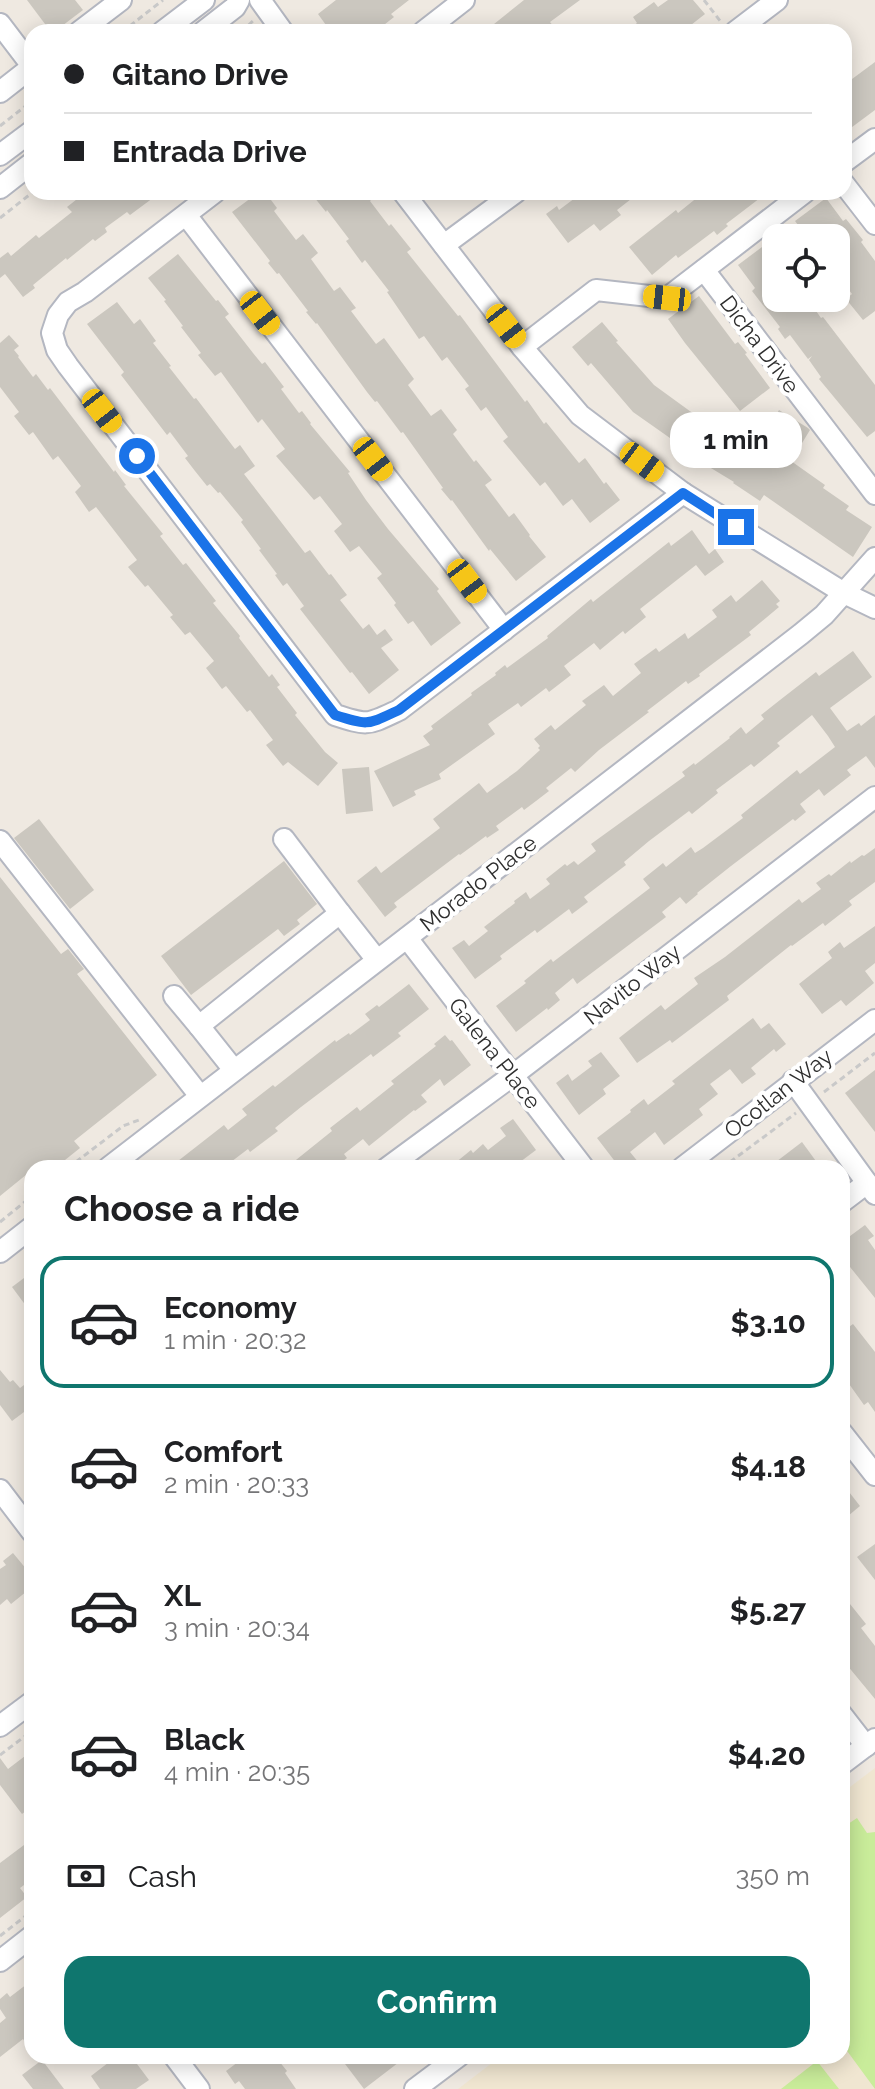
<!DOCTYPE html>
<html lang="en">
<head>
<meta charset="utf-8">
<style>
  :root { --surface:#fff; --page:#f2f2f2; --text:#202124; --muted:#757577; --line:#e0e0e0; --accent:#0f766e }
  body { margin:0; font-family:Raleway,sans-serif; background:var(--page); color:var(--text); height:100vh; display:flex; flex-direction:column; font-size:30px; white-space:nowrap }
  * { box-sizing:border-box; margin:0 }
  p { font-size:26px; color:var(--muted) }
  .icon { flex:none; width:44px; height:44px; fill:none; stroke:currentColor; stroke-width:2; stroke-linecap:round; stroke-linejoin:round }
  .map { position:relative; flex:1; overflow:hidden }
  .panel { position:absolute; left:24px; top:1160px; width:826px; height:904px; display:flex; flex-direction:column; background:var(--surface); border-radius:24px; box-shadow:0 4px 20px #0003 }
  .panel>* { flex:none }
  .top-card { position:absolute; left:24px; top:24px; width:828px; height:176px; border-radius:24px; box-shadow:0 4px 20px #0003; display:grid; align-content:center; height:176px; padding:0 40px; background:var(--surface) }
  .buttons { position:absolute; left:762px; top:224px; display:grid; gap:16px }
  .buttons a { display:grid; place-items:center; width:88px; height:88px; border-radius:16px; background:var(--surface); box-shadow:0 4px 20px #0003; font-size:40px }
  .end { position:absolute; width:36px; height:36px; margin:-18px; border:10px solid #1a73e8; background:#fff; box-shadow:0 0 0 4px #fff }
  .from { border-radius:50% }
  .bubble { position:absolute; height:56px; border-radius:24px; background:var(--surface); box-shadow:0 4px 20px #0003; font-size:26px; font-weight:700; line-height:56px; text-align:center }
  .car { position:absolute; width:24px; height:48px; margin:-24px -12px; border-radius:10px; box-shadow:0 0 6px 2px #0007; background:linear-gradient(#f5c518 24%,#345 0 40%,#f5c518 0 76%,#345 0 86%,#f5c518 0) }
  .top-card b { display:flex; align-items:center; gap:28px; height:76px; font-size:30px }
  .top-card b+b { border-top:2px solid var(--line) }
  .top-card i { width:20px; height:20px; background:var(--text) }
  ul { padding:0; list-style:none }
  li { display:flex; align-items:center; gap:24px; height:132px; margin:0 16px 12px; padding:0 24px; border:4px solid transparent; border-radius:24px }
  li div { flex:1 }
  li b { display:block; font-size:30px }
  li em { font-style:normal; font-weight:700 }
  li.selected { border-color:var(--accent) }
  li>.icon { width:72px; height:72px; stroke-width:1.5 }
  h2 { padding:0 40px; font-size:36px; line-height:96px }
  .pay { display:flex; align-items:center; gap:20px; height:88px; padding:0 40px; font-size:30px }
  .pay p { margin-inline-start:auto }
  .button { display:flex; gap:16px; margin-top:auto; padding:16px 40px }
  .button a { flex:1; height:92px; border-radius:24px; background:var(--accent); color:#fff; font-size:32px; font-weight:700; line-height:92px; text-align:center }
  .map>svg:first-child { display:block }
  .education { fill:#f0e6d1 }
  .pitch { fill:#c9ec9a }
  .building { fill:#cbc7bf }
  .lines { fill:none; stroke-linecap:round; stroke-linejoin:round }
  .minor-casing { stroke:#b4b7c1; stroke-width:24 }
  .path { stroke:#c9c9c9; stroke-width:3; stroke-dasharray:6 4; stroke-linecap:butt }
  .minor { stroke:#fff; stroke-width:20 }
  .route { stroke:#1a73e8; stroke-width:10 }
  .labels { text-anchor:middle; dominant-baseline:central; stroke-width:8; stroke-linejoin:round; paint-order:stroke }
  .street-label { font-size:22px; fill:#2e2e2e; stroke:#fff }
</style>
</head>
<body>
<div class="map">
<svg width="875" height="2089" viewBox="0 0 875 2089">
  <rect width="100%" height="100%" fill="#efe9e1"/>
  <path class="education" d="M875,1768V2089H458L501,2056H842V1793Z"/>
  <g class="pitch">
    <path d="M857,1818L867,1833L875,1832V2089L842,2044V1828Z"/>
    <path d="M817,2061L839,2089H781Z"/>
  </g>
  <g class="building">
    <path d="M27,0H75L83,10L54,32H51Z"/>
    <path d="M336,0H409L391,14L394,17L375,32H331L318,14Z"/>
    <path d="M524,0H580L550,22L554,27L548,32H484Z"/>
    <path d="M668,0H693L705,14L682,32H626L637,23L633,17L654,2L658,7Z"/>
    <path d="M875,62V110L844,133V85Z"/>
    <path d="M86,192H161L130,215L127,212L105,228L107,232L95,241L93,239L67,260L66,258L33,285L35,288L23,297L5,274L0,278V258L8,252L11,256L36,235L39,238L72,212L67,207Z"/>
    <path d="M259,192H265L277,208L274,211L296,240L303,234L318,253L311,259L334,291L340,287L356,308L351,311L376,344L384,338L414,379L408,385L431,416L441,409L457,430L453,434L474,462L476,460L492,480L485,485L509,517L514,513L530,535L529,536L546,557L516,581L490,549L489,551L452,500L451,501L441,489L443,488L403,432L401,433L377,401L375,402L367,392L317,323L316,324L306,312L308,311L279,273L277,274L268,263L270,261L232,212Z"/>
    <path d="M310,192H367L372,199L370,201L389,226L391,224L411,249L407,252L458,316L460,315L525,402L527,400L544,424L546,422L579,463L585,458L604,484L606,482L620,500L590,523L572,499L563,506L545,482L540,486L503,441L508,437L486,407L481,411L465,389L469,386L447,357L442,361L424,336L419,339L387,292L389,291L365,260L362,263L346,241L349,239L327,210L326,212Z"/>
    <path d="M583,192H640L617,210L621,215L600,231L594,224L568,243L546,214L557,206L559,210Z"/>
    <path d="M704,192H768L726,224L728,226L717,235L714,231L678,258L676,255L652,275L629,247L676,210L678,213Z"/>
    <path d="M826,198L843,221L846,219L863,240L861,242L875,261V311L863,320L846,299L852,294L836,273V238H808L795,221Z"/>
    <path d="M770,241L776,249V298H807L821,318L823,317L875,385V431L867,437L819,379L821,377L809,360L812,356L808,359L790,335L785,339L778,329L780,327L752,291L755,288L738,265Z"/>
    <path d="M178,254L216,301L218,300L229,314L225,317L253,353L262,364L265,362L284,387L281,389L299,413L302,411L311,423L310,424L350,472L348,473L366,500L388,529L439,589L437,591L461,623L431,646L413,621L408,624L394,605L396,603L377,578L382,574L359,546L350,552L334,531L342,524L320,496L314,500L276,456L285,449L262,419L258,423L221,372L215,376L198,355L201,353L181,327L183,326L164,301L166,300L148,278Z"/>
    <path d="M699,296L735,344L738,342L747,353L745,354L770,388L740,411L685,343L668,319Z"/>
    <path d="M117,302L134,324L140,319L156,341L153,343L171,366L169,367L194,399L196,398L235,449L240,445L255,466L244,474L305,553L310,550L329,575L331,574L347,595L340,600L363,629L369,624L377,635L385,629L393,640L381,648L399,670L369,694L352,672L350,673L300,609L304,606L287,583L283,586L275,575L277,574L259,550L261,549L241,522L243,520L220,492L218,493L210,484L207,486L195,471L185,458L188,456L170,432L167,435L121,375L124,372L87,324Z"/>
    <path d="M602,322L618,341L616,342L654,385L720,433L742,446L745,441L756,448L779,410L808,428L810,430L791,461L825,485L823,488L849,506L846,510L872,527L853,557L764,495L760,501L733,483L734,482L696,459L697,457L633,412L591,363L588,366L572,347Z"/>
    <path d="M9,335L19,346L14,350L19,356L18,357L33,377L36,374L48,390L50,388L114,472L115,470L126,485L124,486L163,534L160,536L183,565L186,563L216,601L213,603L240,636L239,638L269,677L272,674L280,685L277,687L297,713L295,715L325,752L338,763L318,786L288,762L283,766L266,745L273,740L250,710L247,712L226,686L222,689L206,668L214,661L190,632L185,635L170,617L173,615L148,585L145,587L128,567L137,560L96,507L89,512L75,492L81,486L58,456L53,460L33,432L29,435L14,416L19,412L0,387V343Z"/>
    <path d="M692,530L709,554L715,549L724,562L705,576L696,565L640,609L646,617L625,634L623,631L600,650L594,643L564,666L571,675L549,692L546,688L521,707L518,703L488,724L495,734L439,774L441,779L414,791L416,795L393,807L374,771L430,745L423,736L433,729L431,726L472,695L471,693L496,675L495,673L505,665L507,668L548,638L547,636L591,599L593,602L669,542L671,546Z"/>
    <path d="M762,580L780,601L776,604L779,607L749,632L751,635L699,674L700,676L688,684L686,681L647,711L649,712L599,750L575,772L571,768L546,788L549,791L536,801L524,810L522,807L496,826L499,830L487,838L486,836L460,855L459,854L394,903L397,907L385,917L357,881L376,866L381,873L440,828L433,819L479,783L487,793L517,771L540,750L538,748L540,746L534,739L551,725L555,730L586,705L582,701L604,685L613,696L641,673L634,664L656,648L659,652L685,633L688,639L717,617L712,610L731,595L736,602Z"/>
    <path d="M853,651L872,677L830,708L847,731L859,723L861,726L875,715V768L866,756L847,770L851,775L824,796L819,789L800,804L806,812L795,821L793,819L731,866L697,893L698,894L686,904L680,897L662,912L666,917L577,984L573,978L555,993L560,1000L548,1010L547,1008L516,1032L496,1006L526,983L524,981L551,959L553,962L650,888L643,879L663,863L666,867L691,847L695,853L703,848L743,818L741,815L797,770L800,774L835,747L828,736L812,715L777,743L780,746L754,767L751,764L716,790L718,793L692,814L689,811L649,841L624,862L626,865L584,897L588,902L572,914L569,909L537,933L535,930L500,956L502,959L475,979L452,948L464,940L469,946L488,931L484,927L515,903L514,901L526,892L530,899L550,884L546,879L565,864L567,866L574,861L578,865L596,851L591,844L685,776L682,772L694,763L695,765L730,738L729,737L741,727L746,734L764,719L761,715L780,700L816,672L819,676Z"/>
    <path d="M369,767L373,811L346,814L342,769Z"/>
    <path d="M39,819L94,890L70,909L14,838Z"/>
    <path d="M875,848V882L849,901L852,905L825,926L823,923L792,946L791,945L727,996L729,1000L672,1043L670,1040L637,1063L619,1038L661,1005L665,1010L698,984L694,978L725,957L799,899L802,903L821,889L816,883L829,874L831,876L850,861L851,863L862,855L864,856Z"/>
    <path d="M284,861L317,904L297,920L300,924L284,936L278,929L191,995L161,956Z"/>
    <path d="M0,877L61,954L68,949L84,969L77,974L157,1075L74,1141L80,1148L55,1168H32V1170L0,1196Z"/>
    <path d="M875,926V963L865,971L874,983L846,1006L841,1000L822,1014L799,984L832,958L828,952L840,942L844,948Z"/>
    <path d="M409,984L429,1009L398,1033L401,1036L373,1057L371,1054L301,1107L275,1128L278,1131L250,1152L248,1149L223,1168H169L224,1125L228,1130L247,1115L242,1109L273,1085L275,1087L335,1040L336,1042L349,1033L350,1035L370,1020L365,1014L377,1005L379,1007Z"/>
    <path d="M753,1018L761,1029L769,1023L786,1044L776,1052L774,1049L751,1068L756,1074L742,1084L730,1069L710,1084L718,1094L699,1109L703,1115L664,1145L655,1132L630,1152L639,1163L632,1168H620L597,1138L631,1112L630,1110L644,1099L648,1105L675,1084L672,1081Z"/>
    <path d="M445,1035L450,1041L452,1040L471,1065L444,1086L440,1079L421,1095L427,1102L415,1111L414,1110L369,1146L363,1139L344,1154L347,1158L334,1168H286L332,1131L330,1128L357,1107L360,1111L394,1084L391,1081L436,1046L434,1044Z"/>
    <path d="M601,1052L620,1076L603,1089L606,1094L579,1115L556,1083L568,1074L572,1081L592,1066L588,1061Z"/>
    <path d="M875,1070V1132L845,1093Z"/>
    <path d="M513,1119L536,1150L512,1168H449L471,1150L473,1153L483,1144L488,1150L506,1136L500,1128Z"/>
    <path d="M802,1142L821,1168H768Z"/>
    <path d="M865,1225L874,1236L868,1240L875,1250V1298L842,1257V1242Z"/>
    <path d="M32,1272V1314L12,1287Z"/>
    <path d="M853,1324L875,1352V1412L868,1402L864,1405L842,1374V1332Z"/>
    <path d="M0,1370L10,1382L13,1380L20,1388L32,1379V1406L12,1421L0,1405Z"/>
    <path d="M842,1483L860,1506L842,1521Z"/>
    <path d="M875,1544V1580L857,1557Z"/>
    <path d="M13,1553L32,1576V1587L11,1604L7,1599L0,1605V1569L6,1565L3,1561Z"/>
    <path d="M842,1594L866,1624L861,1628L875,1646V1699L842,1659Z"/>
    <path d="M25,1756L32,1765V1806L22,1814L0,1785V1758L8,1769Z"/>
    <path d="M32,1839V1879L20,1888L27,1897L0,1918V1863Z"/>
    <path d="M27,1984L32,1991V2036L25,2042L23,2039L0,2057V2023L6,2018L0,2009V1999L7,1993L10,1997Z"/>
    <path d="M117,2056H131L149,2080L136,2089H100L91,2076Z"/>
    <path d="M246,2056H275L287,2071L285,2073L296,2089H245L239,2081L235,2084L226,2071Z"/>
    <path d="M339,2056H407L364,2089Z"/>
    <path d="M42,2060L64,2089H33L22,2075Z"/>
  </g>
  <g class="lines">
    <g class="minor-casing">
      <g id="minor">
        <path d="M260,0L283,32"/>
        <path d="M0,24L32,66"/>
        <path d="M79,32L121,0"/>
        <path d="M162,32L204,0"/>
        <path d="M203,32L235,7L239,0"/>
        <path d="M423,32L464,0"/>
        <path d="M735,32L777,0"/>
        <path d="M0,92L32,67"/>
        <path d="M0,155L32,131"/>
        <path d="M844,162L875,139"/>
        <path d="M844,184L875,224"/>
        <path d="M0,188L32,163"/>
        <path d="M215,192L85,292L68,302L58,315L52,333L57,350L68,366L335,715C369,726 367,725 399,710L683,493"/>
        <path d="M403,192L522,347L580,415L683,493L844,593L875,608"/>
        <path d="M186,215L504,630"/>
        <path d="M444,245L516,192"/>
        <path d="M704,270L875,494"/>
        <path d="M522,347L596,290L667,298L805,192"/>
        <path d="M284,839L340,913"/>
        <path d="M0,841L200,1096"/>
        <path d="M407,938L584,1168"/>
        <path d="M174,996L199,1026"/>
        <path d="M234,1070L199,1026L340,913L377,960"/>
        <path d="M793,1081L875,1194"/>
        <path d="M108,1168L801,634L824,615L875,558"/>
        <path d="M387,1168L512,1076L875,797"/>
        <path d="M682,1168L875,1020"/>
        <path d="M842,1202L867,1183"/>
        <path d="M0,1252L32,1227"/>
        <path d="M842,1433L875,1475"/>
        <path d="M0,1490L32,1532"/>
        <path d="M842,1715L866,1746"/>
        <path d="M0,1726L32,1702"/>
        <path d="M842,1764L875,1739"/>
        <path d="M0,1961L32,1936"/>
        <path d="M174,2056L199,2089"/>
        <path d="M415,2089L459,2056"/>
      </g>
    </g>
    <g class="path">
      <path d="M704,0L721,22"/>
      <path d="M122,32L163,0"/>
      <path d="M241,32L253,21"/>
      <path d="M0,126L32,101"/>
      <path d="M0,218L33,192"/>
      <path d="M824,1092L875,1053"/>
      <path d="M68,1168L123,1126L139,1120"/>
      <path d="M722,1168L796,1113"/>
      <path d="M0,1222L32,1196"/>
      <path d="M0,1755L32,1731"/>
      <path d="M0,1936L32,1911"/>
    </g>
    <use href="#minor" class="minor"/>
  </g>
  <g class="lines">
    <path class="route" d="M137,456L335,715C369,726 367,725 399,710L683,493L736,527"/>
  </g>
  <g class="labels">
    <g class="street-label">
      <text transform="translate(760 344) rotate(53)">Dicha Drive</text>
      <text transform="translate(478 883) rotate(-38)">Morado Place</text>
      <text transform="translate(632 984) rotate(-38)">Navito Way</text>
      <text transform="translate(495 1053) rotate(52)">Galena Place</text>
      <text transform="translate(778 1093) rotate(-38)">Ocotlan Way</text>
    </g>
  </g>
</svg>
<div class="buttons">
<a><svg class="icon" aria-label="locate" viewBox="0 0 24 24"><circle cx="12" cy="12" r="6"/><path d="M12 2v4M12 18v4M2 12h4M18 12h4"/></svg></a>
</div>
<i class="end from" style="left:137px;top:456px"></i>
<i class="end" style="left:736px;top:527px"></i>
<div class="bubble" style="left:670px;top:412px;width:132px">1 min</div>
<i class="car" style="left:667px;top:298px;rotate:276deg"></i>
<i class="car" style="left:260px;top:313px;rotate:142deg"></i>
<i class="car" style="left:506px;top:326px;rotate:142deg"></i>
<i class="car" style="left:102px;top:411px;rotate:142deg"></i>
<i class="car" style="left:373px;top:459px;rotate:142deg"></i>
<i class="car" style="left:642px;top:462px;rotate:127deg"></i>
<i class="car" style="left:467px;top:581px;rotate:143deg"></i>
<div class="top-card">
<b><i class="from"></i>Gitano Drive</b>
<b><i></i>Entrada Drive</b>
</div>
<section class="panel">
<h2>Choose a ride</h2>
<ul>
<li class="selected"><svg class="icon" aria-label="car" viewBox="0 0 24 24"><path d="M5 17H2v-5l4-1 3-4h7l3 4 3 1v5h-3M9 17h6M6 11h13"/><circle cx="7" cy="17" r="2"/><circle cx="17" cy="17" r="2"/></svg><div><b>Economy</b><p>1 min · 20:32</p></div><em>$3.10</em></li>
<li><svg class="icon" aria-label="car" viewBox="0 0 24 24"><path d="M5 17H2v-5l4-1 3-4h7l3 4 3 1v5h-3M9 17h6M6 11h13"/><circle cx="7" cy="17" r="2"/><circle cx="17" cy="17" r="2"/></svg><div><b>Comfort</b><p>2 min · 20:33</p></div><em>$4.18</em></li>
<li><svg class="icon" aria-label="car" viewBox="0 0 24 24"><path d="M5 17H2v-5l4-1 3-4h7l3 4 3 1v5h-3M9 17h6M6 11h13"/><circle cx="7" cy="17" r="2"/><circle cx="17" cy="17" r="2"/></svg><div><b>XL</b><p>3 min · 20:34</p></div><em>$5.27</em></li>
<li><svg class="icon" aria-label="car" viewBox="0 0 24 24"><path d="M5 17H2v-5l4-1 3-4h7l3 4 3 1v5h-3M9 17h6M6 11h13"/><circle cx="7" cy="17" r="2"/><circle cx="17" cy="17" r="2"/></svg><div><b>Black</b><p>4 min · 20:35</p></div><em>$4.20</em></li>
</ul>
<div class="pay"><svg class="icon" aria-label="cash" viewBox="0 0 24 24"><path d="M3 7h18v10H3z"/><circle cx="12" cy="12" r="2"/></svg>Cash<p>350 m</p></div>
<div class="button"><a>Confirm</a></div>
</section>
</div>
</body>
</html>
